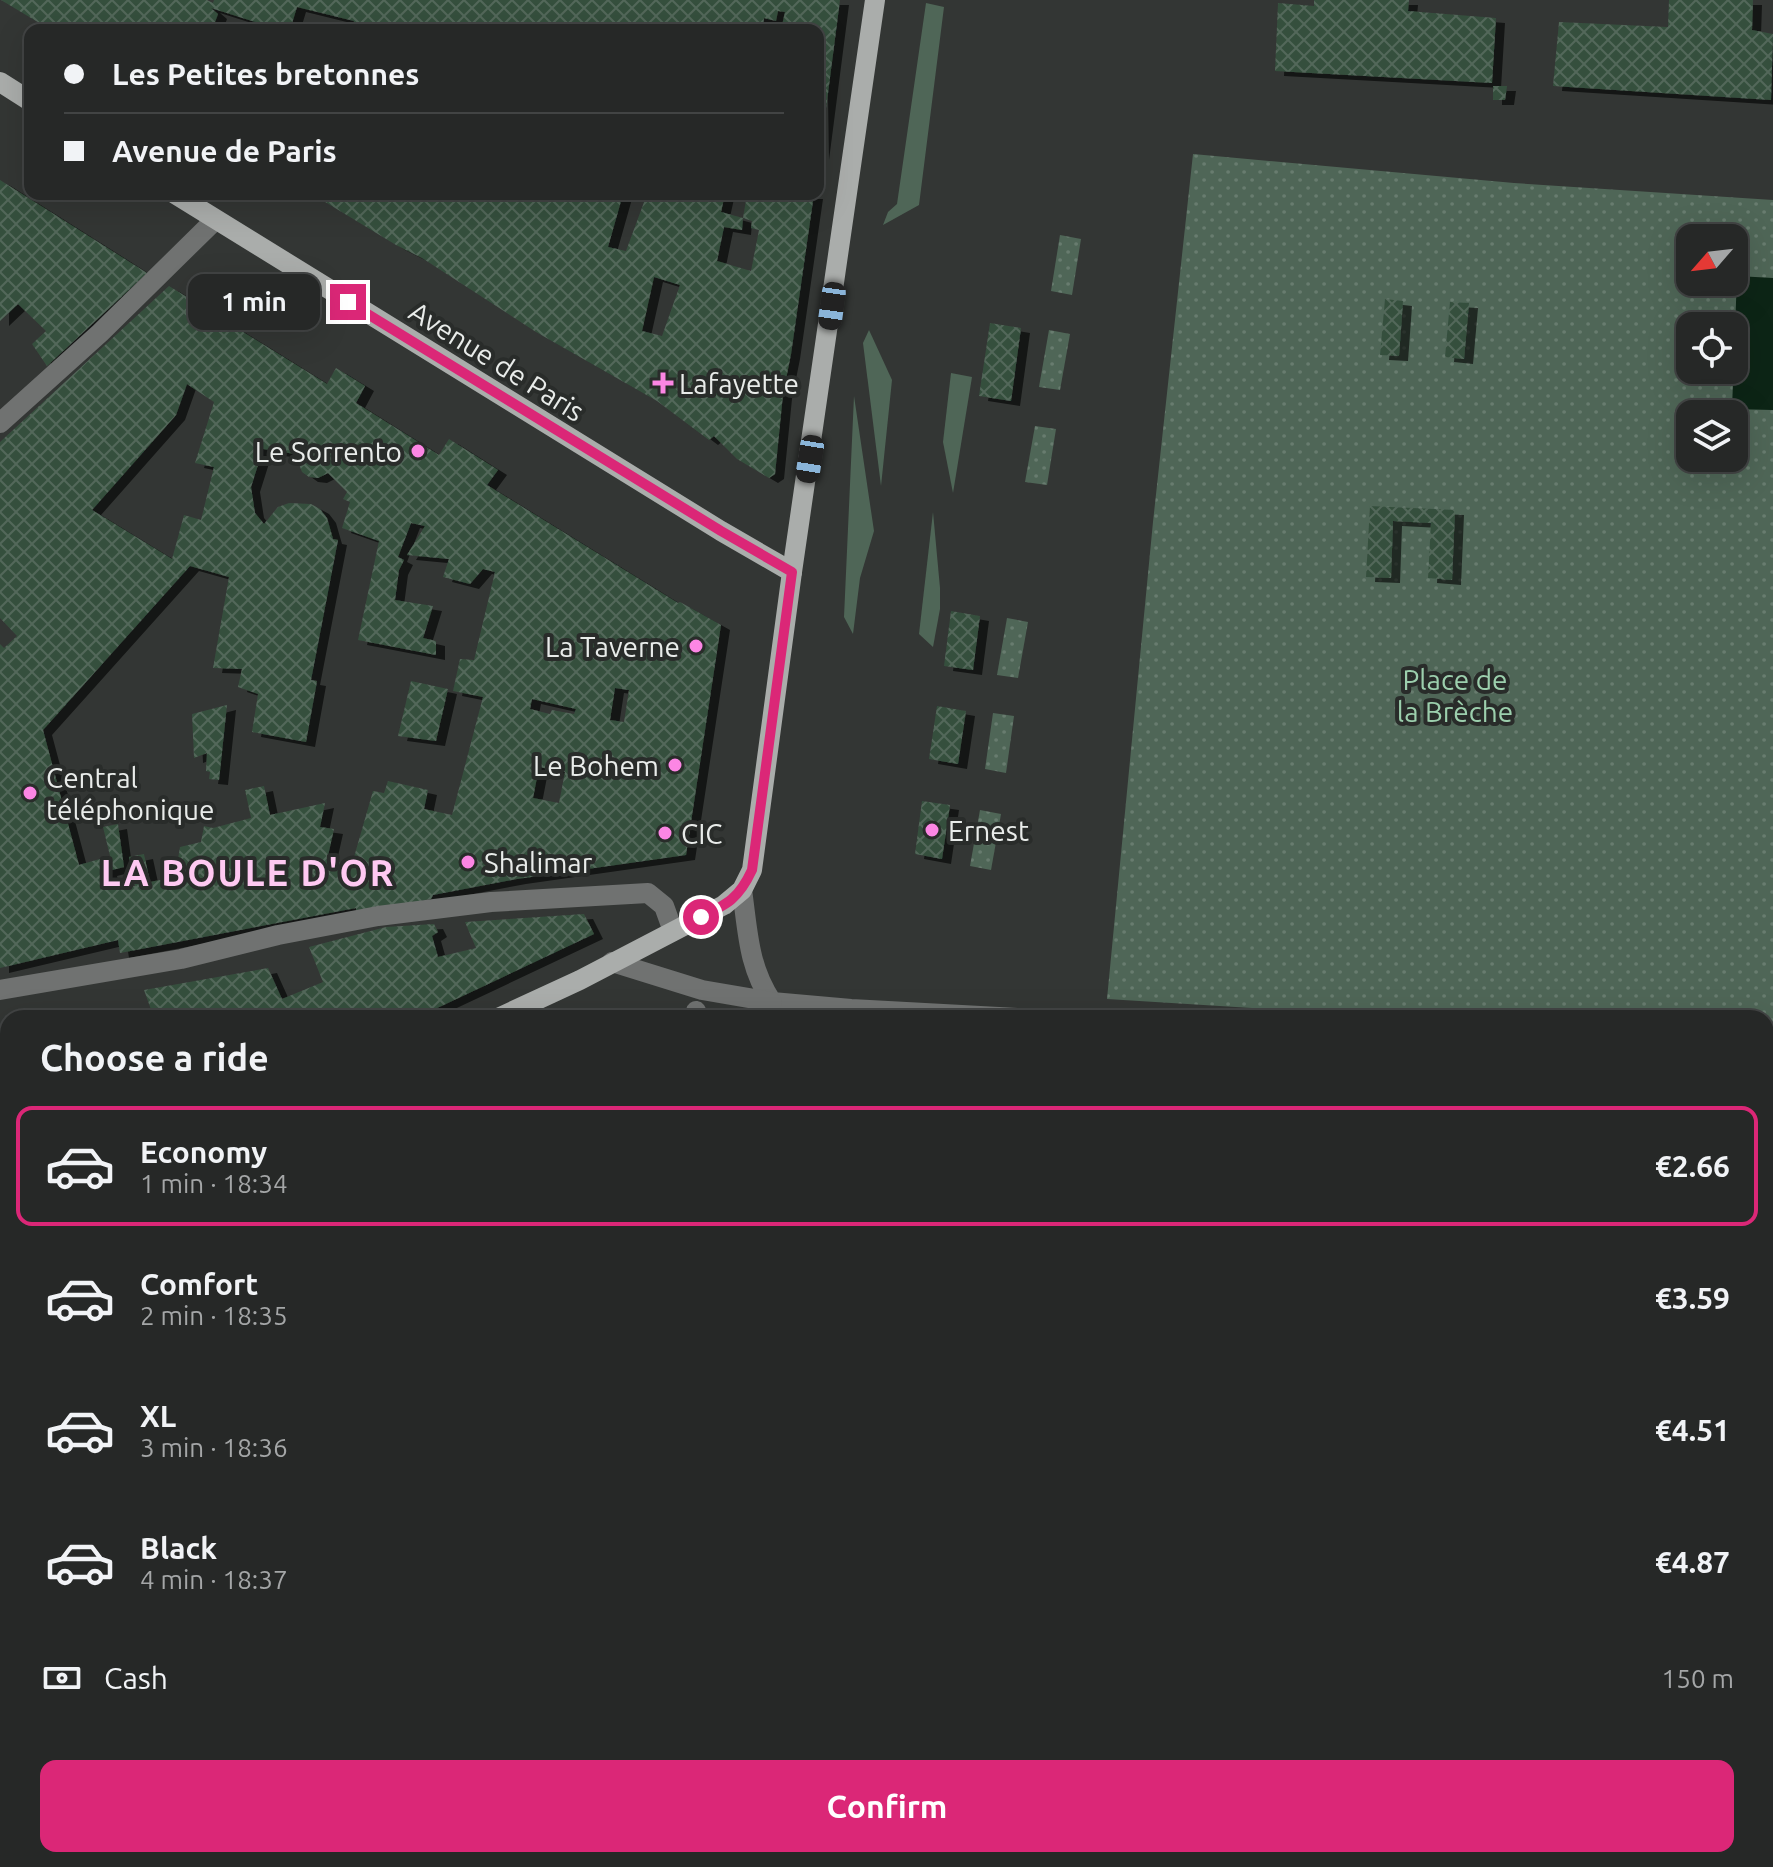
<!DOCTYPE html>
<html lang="en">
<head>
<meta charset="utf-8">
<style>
  :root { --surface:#262827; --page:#323433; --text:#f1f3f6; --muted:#a4a6a7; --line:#424444; --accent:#db2777 }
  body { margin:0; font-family:Ubuntu,sans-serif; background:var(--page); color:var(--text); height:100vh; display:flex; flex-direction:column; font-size:30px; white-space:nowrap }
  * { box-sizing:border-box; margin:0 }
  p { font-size:26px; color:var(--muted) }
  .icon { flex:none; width:44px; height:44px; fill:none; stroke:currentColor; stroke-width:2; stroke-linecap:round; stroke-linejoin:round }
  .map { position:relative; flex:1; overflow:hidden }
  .details { position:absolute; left:0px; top:1010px; width:1774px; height:858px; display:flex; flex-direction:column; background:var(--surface); border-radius:24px 24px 0 0; box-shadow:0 8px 32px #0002,0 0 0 2px var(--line) }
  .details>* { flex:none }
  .banner { position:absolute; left:24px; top:24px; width:800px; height:176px; border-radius:16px; box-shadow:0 8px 32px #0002,0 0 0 2px var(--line); display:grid; align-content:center; height:176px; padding:0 40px; background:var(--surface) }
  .needle { width:52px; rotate:242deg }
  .fabs { position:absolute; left:1676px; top:224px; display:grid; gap:16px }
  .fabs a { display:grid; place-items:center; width:72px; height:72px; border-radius:16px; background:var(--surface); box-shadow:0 8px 32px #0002,0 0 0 2px var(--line); font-size:40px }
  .end { position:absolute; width:36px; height:36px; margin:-18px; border:10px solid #db2777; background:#fff; box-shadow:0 0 0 4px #fff }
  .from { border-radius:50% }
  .bubble { position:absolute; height:56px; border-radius:16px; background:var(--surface); box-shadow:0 8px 32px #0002,0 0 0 2px var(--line); font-size:26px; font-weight:700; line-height:56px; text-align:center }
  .car { position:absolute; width:24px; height:48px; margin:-24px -12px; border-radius:10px; box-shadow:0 0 6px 2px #0007; background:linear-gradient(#222 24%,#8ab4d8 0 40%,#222 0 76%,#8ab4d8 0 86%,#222 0) }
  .banner b { display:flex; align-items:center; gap:28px; height:76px; font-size:30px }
  .banner b+b { border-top:2px solid var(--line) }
  .banner i { width:20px; height:20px; background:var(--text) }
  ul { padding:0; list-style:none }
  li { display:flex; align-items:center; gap:24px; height:120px; margin:0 16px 12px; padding:0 24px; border:4px solid transparent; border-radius:16px }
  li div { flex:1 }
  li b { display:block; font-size:30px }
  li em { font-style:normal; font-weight:700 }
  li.current { border-color:var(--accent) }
  li>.icon { width:72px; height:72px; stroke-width:1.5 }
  h2 { padding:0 40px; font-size:36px; line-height:96px }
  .pay { display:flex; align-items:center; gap:20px; height:88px; padding:0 40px; font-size:30px }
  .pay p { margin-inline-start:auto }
  .cta { display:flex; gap:16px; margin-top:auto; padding:16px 40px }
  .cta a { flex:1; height:92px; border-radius:16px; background:var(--accent); color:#fff; font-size:32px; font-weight:700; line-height:92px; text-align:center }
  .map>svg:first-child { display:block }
  .grass { fill:url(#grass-dots); fill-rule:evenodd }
  .garden { fill:#4f6657 }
  .water { fill:#0d2516 }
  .building { fill:url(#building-cross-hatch); fill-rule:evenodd; filter:url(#shadow) }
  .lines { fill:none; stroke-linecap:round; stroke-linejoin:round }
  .minor { stroke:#707271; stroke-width:20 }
  .major { stroke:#aaadab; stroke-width:20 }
  .route { stroke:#db2777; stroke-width:10 }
  .poi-dot { fill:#fc86e4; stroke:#292c2a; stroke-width:3 }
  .labels { text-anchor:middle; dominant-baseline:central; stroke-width:8; stroke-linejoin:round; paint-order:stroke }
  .street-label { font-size:28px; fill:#e9ecea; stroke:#292c2a }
  .poi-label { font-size:28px; fill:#e9ecea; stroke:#292c2a; text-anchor:start }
  .park-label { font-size:28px; fill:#9ccfad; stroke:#292c2a }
  .district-label { font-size:36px; font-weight:bold; letter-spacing:2px; fill:#ffc9f2; stroke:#292c2a }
</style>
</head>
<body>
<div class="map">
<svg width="1773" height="1867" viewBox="0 0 1773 1867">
  <defs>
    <pattern id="grass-dots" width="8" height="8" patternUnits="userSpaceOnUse" patternTransform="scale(2)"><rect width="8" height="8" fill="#4f6657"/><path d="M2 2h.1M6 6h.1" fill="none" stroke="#687c6f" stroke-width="1.8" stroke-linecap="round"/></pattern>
    <pattern id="building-cross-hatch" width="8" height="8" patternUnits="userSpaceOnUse" patternTransform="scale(2)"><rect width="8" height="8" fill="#364f3e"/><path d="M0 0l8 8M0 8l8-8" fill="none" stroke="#53685a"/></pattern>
    <filter id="shadow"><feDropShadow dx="9" dy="5" stdDeviation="0" flood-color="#0009"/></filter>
  </defs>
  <rect width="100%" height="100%" fill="#333634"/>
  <g class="grass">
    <path d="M1193,154L1514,183L1773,200V1034H1766V1018H1411L1107,999L1153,522ZM1690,238H1734V282H1690ZM1690,326H1734V370H1690ZM1690,414H1734V458H1690Z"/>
    <path d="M1060,235L1081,239L1072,295L1051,291Z"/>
    <path d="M1049,330L1070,334L1060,390L1039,387Z"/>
    <path d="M1035,426L1056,429L1047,485L1025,482Z"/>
    <path d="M1007,618L1028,622L1018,678L997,675Z"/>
    <path d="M993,713L1014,716L1006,773L985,769Z"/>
    <path d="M980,810L1001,814L991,870L970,866Z"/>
  </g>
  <g class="garden">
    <path d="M926,3L944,7L919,205L883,225L888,212L897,204Z"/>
    <path d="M869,330L892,380L881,486L863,343Z"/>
    <path d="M951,373L972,377L953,493L943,442Z"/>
    <path d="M854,396L874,531L860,578L853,634L844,617Z"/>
    <path d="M933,512L940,588V609L933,647L919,634Z"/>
  </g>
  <g class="water">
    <path d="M1737,276L1773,278V410L1732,409Z"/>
    <path d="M1,1774L8,1792V1845L0,1847Z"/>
  </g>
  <g class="building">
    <path d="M1,0H207L213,3L214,0H840L820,155L818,30H781L785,12L778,11L776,21L764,18L763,26L780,30H352L354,21L297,7L290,30H281L211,8L218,14L212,30H51Z"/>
    <path d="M1314,0H1409L1408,11L1496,18L1492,83L1275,71L1278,3L1314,6Z"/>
    <path d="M1669,0H1753L1752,30L1773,34L1771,100L1553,86L1559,22L1668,27Z"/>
    <path d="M1493,86H1507L1505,100H1493Z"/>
    <path d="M0,180L147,273L47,366L32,344L46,331L18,304L0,321Z"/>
    <path d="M312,194H623L608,247L626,251L647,194H725L721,212L743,218L742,230L724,227L717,261L751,271L759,230L751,228L752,221L743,218L747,194H814L791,354L783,394L775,474L769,478L737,459L714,436L709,440L657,401L536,332L422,258L396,245ZM654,277L680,285L662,336L642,331Z"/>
    <path d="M169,286L327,384L336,368L365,386L356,403L439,455L449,439L498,470L487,485L678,603L680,602L721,625L686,855L517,879L433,895L431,899L356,913V908L120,953L118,940L0,968V644L4,648L17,636L0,618V442ZM187,384L214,402L195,463L214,467L201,520L184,515L172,559L92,510L176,415ZM263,449L295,454L302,472L309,477L318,478L328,473L347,492L343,499L350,502L342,528L379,541L358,640L436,655V641L423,638L433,606L395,600L399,570L404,560L398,557L411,523L425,526L407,555L449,559L443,577L470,584L483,569L495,572L474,660L460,659L453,691L483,697L452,815L424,809L428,790L388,781L384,793L373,791L352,864L327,860L334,829L320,827L325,803L270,815L264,786L245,790L251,818L213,828L204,826L201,842L180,847L175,877L150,882L144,854L129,857L135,886L113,890L108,871L124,867L118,824L103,827L110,856L79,865L43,730L190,566L229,577L213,668L242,669L238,687L258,694L252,732L306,742L317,681L311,680L338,540L333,539L327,518L320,509L311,504L289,503L278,507L264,524L255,513L251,487ZM615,688L629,690L624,722L610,720ZM532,699L576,709L574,714L552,710L550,714L530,709ZM539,767L565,772L559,803L533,798Z"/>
    <path d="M1385,299L1403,301L1399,356L1380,355Z"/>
    <path d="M1450,302L1469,303L1464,359L1445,357Z"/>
    <path d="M990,323L1021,328L1011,401L979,396Z"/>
    <path d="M1370,506L1455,510L1452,580L1428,578L1431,523L1393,521L1391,578L1366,577Z"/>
    <path d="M951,611L980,616L973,670L944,666Z"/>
    <path d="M411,681L448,689L436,741L398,736Z"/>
    <path d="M227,705L219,780L209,779L210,772L206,771L207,753L194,758L192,714Z"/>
    <path d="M937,706L966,711L958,764L929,759Z"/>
    <path d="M922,801L950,805L942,859L915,854Z"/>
    <path d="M584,914L594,934L416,1018H201L196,1009L174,1018H154L144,990L268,968L282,999L323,982L309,947L386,927L434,924L438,932L432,936L438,957L476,948L465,922Z"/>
    <path d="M8,1083V1212L0,1216V1175L4,1173L0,1165V1086Z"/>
    <path d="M8,1290V1340L0,1344V1294Z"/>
    <path d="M1766,1311L1773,1312V1681L1766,1687Z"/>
    <path d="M0,1355L8,1371V1392L5,1394L3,1388L0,1389Z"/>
    <path d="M8,1462V1505L0,1508V1465Z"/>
    <path d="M8,1541V1632L2,1617L0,1618V1544Z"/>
    <path d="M1766,1784L1773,1792V1867H1472L1473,1860H1766Z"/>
    <path d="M22,1860H105L108,1867H25Z"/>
    <path d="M218,1860H253L256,1867H219Z"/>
    <path d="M457,1860H484L486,1864L481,1867H461Z"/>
    <path d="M533,1860H566L568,1867H535Z"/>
    <path d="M593,1860H672L668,1867H592Z"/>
    <path d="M717,1860H793L781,1867H712Z"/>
    <path d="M805,1860H941L943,1867H847L846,1863L837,1867H808Z"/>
    <path d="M1018,1860H1235L1234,1867H1036L1019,1863Z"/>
    <path d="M1254,1860H1435V1867H1253Z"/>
  </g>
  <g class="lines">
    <g class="minor">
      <path d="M0,423L100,333L215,220"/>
      <path d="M742,890C748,932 748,966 772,1002L851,1009L1017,1018"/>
      <path d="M612,962L702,990L772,1002"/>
      <path d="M0,990L181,959L278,935L378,916L491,902L648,893L664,906L673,931"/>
      <path d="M695,1018L696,1011"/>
      <path d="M1766,1052L1773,1053"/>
      <path d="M1766,1245H1773"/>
      <path d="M1766,1281L1773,1280"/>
      <path d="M1766,1304H1773"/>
      <path d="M0,1529L8,1526"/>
      <path d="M1766,1735L1773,1739"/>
      <path d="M690,1867L694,1860"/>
      <path d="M1244,1867L1245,1860"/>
      <path d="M1451,1867V1860"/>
    </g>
    <g class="major">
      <path d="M0,82L30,101"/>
      <path d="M175,194L721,531L792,572"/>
      <path d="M498,1018L580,980L724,905L742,890L752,870L792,572L875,0"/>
      <path d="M0,1252L8,1248"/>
    </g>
  </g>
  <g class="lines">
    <path class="route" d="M348,302L721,531L792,572L752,870C739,898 728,904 701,917"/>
  </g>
  <g class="poi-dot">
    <path d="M659 371h8v8h8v8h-8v8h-8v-8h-8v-8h8z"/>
    <circle cx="418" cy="451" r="8"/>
    <circle cx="696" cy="646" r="8"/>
    <circle cx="675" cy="765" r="8"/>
    <circle cx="30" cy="793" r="8"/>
    <circle cx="932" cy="830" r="8"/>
    <circle cx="665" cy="833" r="8"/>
    <circle cx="468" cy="862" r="8"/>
  </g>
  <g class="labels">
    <g class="street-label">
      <text transform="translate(497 361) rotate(32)">Avenue de Paris</text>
    </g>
    <g class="poi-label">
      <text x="679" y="383">Lafayette</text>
      <text x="402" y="451" text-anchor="end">Le Sorrento</text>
      <text x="680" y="646" text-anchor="end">La Taverne</text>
      <text x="659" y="765" text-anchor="end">Le Bohem</text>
      <text x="46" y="777">Central<tspan x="46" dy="32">téléphonique</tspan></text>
      <text x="948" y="830">Ernest</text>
      <text x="681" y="833">CIC</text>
      <text x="484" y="862">Shalimar</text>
    </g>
    <g class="park-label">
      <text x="1455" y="679">Place de<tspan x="1455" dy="32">la Brèche</tspan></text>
    </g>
    <g class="district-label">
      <text x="248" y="872">LA BOULE D'OR</text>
    </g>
  </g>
</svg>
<div class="fabs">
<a><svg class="needle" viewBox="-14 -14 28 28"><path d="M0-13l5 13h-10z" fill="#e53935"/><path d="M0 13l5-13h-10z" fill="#a4a6a7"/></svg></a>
<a><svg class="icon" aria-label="locate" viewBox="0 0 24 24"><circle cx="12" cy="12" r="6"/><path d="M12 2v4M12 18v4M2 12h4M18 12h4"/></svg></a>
<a><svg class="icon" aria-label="layers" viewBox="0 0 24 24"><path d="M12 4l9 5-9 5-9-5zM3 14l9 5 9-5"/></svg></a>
</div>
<i class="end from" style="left:701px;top:917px"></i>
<i class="end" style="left:348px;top:302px"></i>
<div class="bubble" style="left:188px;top:274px;width:132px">1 min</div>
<i class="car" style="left:832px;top:306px;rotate:188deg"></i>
<i class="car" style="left:810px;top:459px;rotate:189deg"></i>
<div class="banner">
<b><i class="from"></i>Les Petites bretonnes</b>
<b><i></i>Avenue de Paris</b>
</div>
<section class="details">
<h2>Choose a ride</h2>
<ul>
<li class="current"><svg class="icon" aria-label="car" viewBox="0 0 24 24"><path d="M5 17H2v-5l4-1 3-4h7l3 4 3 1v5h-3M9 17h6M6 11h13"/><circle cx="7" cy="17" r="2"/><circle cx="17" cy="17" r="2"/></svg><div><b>Economy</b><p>1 min · 18:34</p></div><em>€2.66</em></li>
<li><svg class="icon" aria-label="car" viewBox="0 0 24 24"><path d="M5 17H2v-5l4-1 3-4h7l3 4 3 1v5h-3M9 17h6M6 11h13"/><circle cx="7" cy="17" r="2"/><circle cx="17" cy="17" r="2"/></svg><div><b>Comfort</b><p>2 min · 18:35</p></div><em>€3.59</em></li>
<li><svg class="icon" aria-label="car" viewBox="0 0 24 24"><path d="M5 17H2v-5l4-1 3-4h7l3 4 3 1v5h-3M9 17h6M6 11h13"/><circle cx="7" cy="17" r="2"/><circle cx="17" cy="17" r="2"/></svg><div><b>XL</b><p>3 min · 18:36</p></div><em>€4.51</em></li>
<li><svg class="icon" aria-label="car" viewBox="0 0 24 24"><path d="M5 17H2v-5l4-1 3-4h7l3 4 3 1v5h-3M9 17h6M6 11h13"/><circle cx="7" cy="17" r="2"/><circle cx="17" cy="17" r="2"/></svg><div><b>Black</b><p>4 min · 18:37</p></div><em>€4.87</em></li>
</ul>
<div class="pay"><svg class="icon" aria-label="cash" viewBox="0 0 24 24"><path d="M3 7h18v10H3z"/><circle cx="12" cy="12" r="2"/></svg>Cash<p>150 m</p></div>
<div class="cta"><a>Confirm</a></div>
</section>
</div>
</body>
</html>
